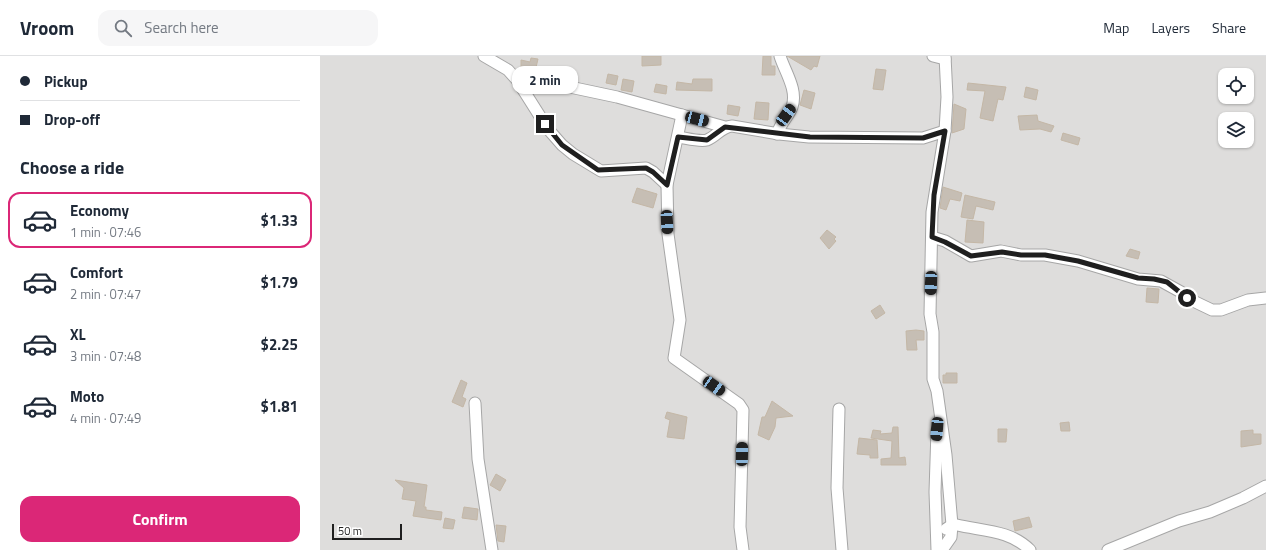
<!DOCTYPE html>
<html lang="en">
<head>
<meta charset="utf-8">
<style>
  :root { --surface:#fff; --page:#f6f6f7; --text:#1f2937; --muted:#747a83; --line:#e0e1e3; --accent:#db2777 }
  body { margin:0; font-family:"Titillium Web",sans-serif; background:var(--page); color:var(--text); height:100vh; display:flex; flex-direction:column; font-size:15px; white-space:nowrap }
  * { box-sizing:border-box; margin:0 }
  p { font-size:13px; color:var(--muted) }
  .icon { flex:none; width:22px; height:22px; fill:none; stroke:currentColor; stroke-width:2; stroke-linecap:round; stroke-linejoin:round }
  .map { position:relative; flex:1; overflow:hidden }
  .drawer { display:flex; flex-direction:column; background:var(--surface); width:320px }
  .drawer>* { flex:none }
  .guide { display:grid; align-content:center; height:88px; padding:0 20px; background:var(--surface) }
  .fabs { position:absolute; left:898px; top:12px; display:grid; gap:8px }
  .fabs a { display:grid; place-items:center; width:36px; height:36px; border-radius:8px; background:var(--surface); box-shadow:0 1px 3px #0004; font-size:20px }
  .scale { position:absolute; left:12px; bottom:10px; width:70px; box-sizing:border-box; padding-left:4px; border:2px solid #1f1f1f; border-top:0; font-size:11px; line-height:14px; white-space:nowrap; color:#1f1f1f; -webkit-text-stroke:3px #fff; paint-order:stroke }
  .end { position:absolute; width:18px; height:18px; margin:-9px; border:5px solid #1f1f1f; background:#fff; box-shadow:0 0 0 2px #fff }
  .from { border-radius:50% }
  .bubble { position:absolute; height:28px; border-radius:12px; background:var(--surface); box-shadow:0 1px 3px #0004; font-size:13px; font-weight:700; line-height:28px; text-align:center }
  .car { position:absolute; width:12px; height:24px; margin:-12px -6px; border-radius:5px; box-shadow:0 0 3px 1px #0007; background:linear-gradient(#222 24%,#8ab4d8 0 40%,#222 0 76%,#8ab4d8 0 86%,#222 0) }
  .guide b { display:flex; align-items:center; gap:14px; height:38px; font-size:15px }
  .guide b+b { border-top:1px solid var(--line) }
  .guide i { width:10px; height:10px; background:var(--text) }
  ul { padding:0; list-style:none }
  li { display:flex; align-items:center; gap:12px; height:56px; margin:0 8px 6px; padding:0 12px; border:2px solid transparent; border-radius:12px }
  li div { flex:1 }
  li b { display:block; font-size:15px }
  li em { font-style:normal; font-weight:700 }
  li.on { border-color:var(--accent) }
  li>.icon { width:36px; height:36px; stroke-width:1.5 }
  h2 { padding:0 20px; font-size:18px; line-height:48px }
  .primary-button { display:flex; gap:8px; margin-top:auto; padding:8px 20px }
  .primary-button a { flex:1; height:46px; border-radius:12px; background:var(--accent); color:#fff; font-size:16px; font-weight:700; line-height:46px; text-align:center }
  header { display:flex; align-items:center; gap:24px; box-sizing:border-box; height:56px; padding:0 20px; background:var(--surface); border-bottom:1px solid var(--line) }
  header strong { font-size:19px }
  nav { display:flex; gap:22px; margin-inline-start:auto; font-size:14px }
  .search { width:280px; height:36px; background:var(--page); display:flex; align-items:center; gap:10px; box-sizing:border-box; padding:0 14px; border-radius:12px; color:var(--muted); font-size:15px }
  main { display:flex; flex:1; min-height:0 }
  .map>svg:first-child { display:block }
  .residential { fill:#dedddc; fill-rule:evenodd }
  .building { fill:#c6beb4; stroke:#c4b7a6 }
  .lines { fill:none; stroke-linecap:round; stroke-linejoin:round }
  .minor-casing { stroke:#a6a6a6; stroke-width:13 }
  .minor { stroke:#fff; stroke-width:11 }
  .route { stroke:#1f1f1f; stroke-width:5 }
</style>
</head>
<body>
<header>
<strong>Vroom</strong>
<div class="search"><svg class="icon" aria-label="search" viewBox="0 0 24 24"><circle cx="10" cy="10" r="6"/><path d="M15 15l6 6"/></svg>Search here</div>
<nav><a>Map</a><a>Layers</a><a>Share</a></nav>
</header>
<main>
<section class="drawer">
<div class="guide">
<b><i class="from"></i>Pickup</b>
<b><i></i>Drop-off</b>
</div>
<h2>Choose a ride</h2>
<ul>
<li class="on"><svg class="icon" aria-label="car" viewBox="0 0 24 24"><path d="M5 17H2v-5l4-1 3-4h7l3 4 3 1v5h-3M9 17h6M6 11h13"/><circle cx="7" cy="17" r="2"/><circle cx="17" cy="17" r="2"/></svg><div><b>Economy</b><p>1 min · 07:46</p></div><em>$1.33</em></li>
<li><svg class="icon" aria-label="car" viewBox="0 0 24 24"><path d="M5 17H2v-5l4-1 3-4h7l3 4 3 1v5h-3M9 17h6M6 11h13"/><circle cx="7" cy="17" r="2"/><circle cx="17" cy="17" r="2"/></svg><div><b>Comfort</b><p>2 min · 07:47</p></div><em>$1.79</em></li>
<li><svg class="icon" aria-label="car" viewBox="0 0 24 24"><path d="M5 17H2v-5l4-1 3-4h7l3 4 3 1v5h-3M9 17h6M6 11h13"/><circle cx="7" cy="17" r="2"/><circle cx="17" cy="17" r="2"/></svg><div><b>XL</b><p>3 min · 07:48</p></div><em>$2.25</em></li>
<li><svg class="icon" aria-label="car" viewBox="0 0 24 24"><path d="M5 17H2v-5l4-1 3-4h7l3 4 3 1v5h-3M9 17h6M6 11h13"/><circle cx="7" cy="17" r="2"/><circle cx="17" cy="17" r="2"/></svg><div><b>Moto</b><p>4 min · 07:49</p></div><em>$1.81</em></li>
</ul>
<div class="primary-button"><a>Confirm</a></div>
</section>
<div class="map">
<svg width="946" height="494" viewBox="0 0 946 494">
  <rect width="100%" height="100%" fill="#f1efe5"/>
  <path class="residential" d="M0,0H946V494H0ZM905,19H927V41H905ZM905,63H927V85H905Z"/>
  <g class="building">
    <path d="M322,0H341V9L322,10Z"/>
    <path d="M443,0H451V10H455V19H442Z"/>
    <path d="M467,0H500L497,11L494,10L491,14Z"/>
    <path d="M211,2L218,3L214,20L201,18V4L210,6Z"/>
    <path d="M556,13L566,14L563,34L553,33Z"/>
    <path d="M288,18L298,20L296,29L286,27Z"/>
    <path d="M303,23L314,25L312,36L301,34Z"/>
    <path d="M373,23H392V35L356,34L357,26L372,28Z"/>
    <path d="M648,27L686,31L683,44L678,43L673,65L660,62L665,35L647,34Z"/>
    <path d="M336,28L347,30L346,38L334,36Z"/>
    <path d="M706,31L718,34L716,44L704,41Z"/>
    <path d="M484,34L495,37L491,53L480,49Z"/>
    <path d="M436,46L449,47L448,64L434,63Z"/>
    <path d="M634,48L646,53L644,73L632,77Z"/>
    <path d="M408,49L420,51L418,60L407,58Z"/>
    <path d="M717,59L718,65L734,70L731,76L720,73L700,74L698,60Z"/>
    <path d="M743,77L760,82L758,89L741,84Z"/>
    <path d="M623,131L642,137L640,145L630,143L626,154L620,152Z"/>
    <path d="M317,132L337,138L333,152L312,146Z"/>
    <path d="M645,139L675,146L673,154L656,150L653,163L641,161Z"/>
    <path d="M647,164L664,166L663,187L645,186Z"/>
    <path d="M507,174L516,181L514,183L516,185L509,193L500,182Z"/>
    <path d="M810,193L820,196L818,203L806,200Z"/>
    <path d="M827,232L839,233L838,247L826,246Z"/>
    <path d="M560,249L565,257L556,263L551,255Z"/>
    <path d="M596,274L604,275V284H596L597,294H587L586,275Z"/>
    <path d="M626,317H637V327H623V319H626Z"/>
    <path d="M141,324L147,327L142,341L146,343L143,351L132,346Z"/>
    <path d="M452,345L473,360L456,362L455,371L449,384L438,379L442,361H445Z"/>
    <path d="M347,356L367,361L364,383L347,381L350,364L345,362Z"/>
    <path d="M749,366L750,375H741L740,367Z"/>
    <path d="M573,371H578L579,402L585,401L586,409H561V403L571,402L572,385L551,382L553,374L561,375L560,378L572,377Z"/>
    <path d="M678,373H687L686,386H678Z"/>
    <path d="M933,374V378H941V388L921,391V375Z"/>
    <path d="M539,382L557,384L558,402H550V399L537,398Z"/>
    <path d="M176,418L186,424L180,435L170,429Z"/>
    <path d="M75,424L107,429L104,451H106V454L122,456L121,464L93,460L96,445L82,443L84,432Z"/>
    <path d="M144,451L158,453L157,464L142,462Z"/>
    <path d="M709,461L712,471L695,475L693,465Z"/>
    <path d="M125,462L135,464L133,473L123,472Z"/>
    <path d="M176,469L186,470L184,486L178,485Z"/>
  </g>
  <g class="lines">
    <g class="minor-casing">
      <g id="minor">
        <path d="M164,0L188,14L197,24L228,73L242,89L253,98L281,115L326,112L333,116L347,129"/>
        <path d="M613,0L625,3"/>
        <path d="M231,27L297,41L405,71"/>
        <path d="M362,59L347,129L348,178L360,264L354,302L419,348L423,354L420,471L423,494"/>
        <path d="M457,78C461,66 469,60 472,51C478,34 465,16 460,0"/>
        <path d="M358,81C366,82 379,86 387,84C397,80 401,71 412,70L459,78L489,81L603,82L625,75"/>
        <path d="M612,181L625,185L651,200L681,195L701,199H725L758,205L818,223L841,225L861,236L867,242L892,254H901L928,244L946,242"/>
        <path d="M155,347L158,403L172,494"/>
        <path d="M519,353L517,432L522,494"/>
        <path d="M617,374L615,436L617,494"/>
        <path d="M626,473L632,469H637C663,475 690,474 710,494"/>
        <path d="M622,494L631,481L632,469L626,399L617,335L613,323V276L610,258L612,156L625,75L627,41L625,0"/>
        <path d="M788,494L859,465L890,456L923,442L946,430"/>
      </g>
    </g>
    <use href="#minor" class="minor"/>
  </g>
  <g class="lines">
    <path class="route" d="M225,68L242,89L278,114L326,112L333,116L347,129L358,81L387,84L405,71L490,81L603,82L625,75L614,139L612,181L625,186L651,200L682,196L701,199H725L758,205L818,222L834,223L847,226L867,242"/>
  </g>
</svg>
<div class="fabs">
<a><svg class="icon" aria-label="locate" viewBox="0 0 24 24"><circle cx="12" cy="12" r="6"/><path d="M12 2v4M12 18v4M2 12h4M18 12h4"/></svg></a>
<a><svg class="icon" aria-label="layers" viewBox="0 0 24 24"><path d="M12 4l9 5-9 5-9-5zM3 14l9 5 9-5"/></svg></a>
</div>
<div class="scale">50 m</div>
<i class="end from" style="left:867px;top:242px"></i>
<i class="end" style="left:225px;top:68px"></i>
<div class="bubble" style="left:192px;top:10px;width:66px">2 min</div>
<i class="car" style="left:466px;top:59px;rotate:36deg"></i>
<i class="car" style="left:377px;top:63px;rotate:105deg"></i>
<i class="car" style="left:347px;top:166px;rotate:177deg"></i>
<i class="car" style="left:611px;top:227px;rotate:182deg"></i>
<i class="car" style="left:394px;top:330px;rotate:124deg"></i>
<i class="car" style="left:617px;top:373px;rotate:185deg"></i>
<i class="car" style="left:422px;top:398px;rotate:1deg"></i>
</div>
</main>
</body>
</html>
